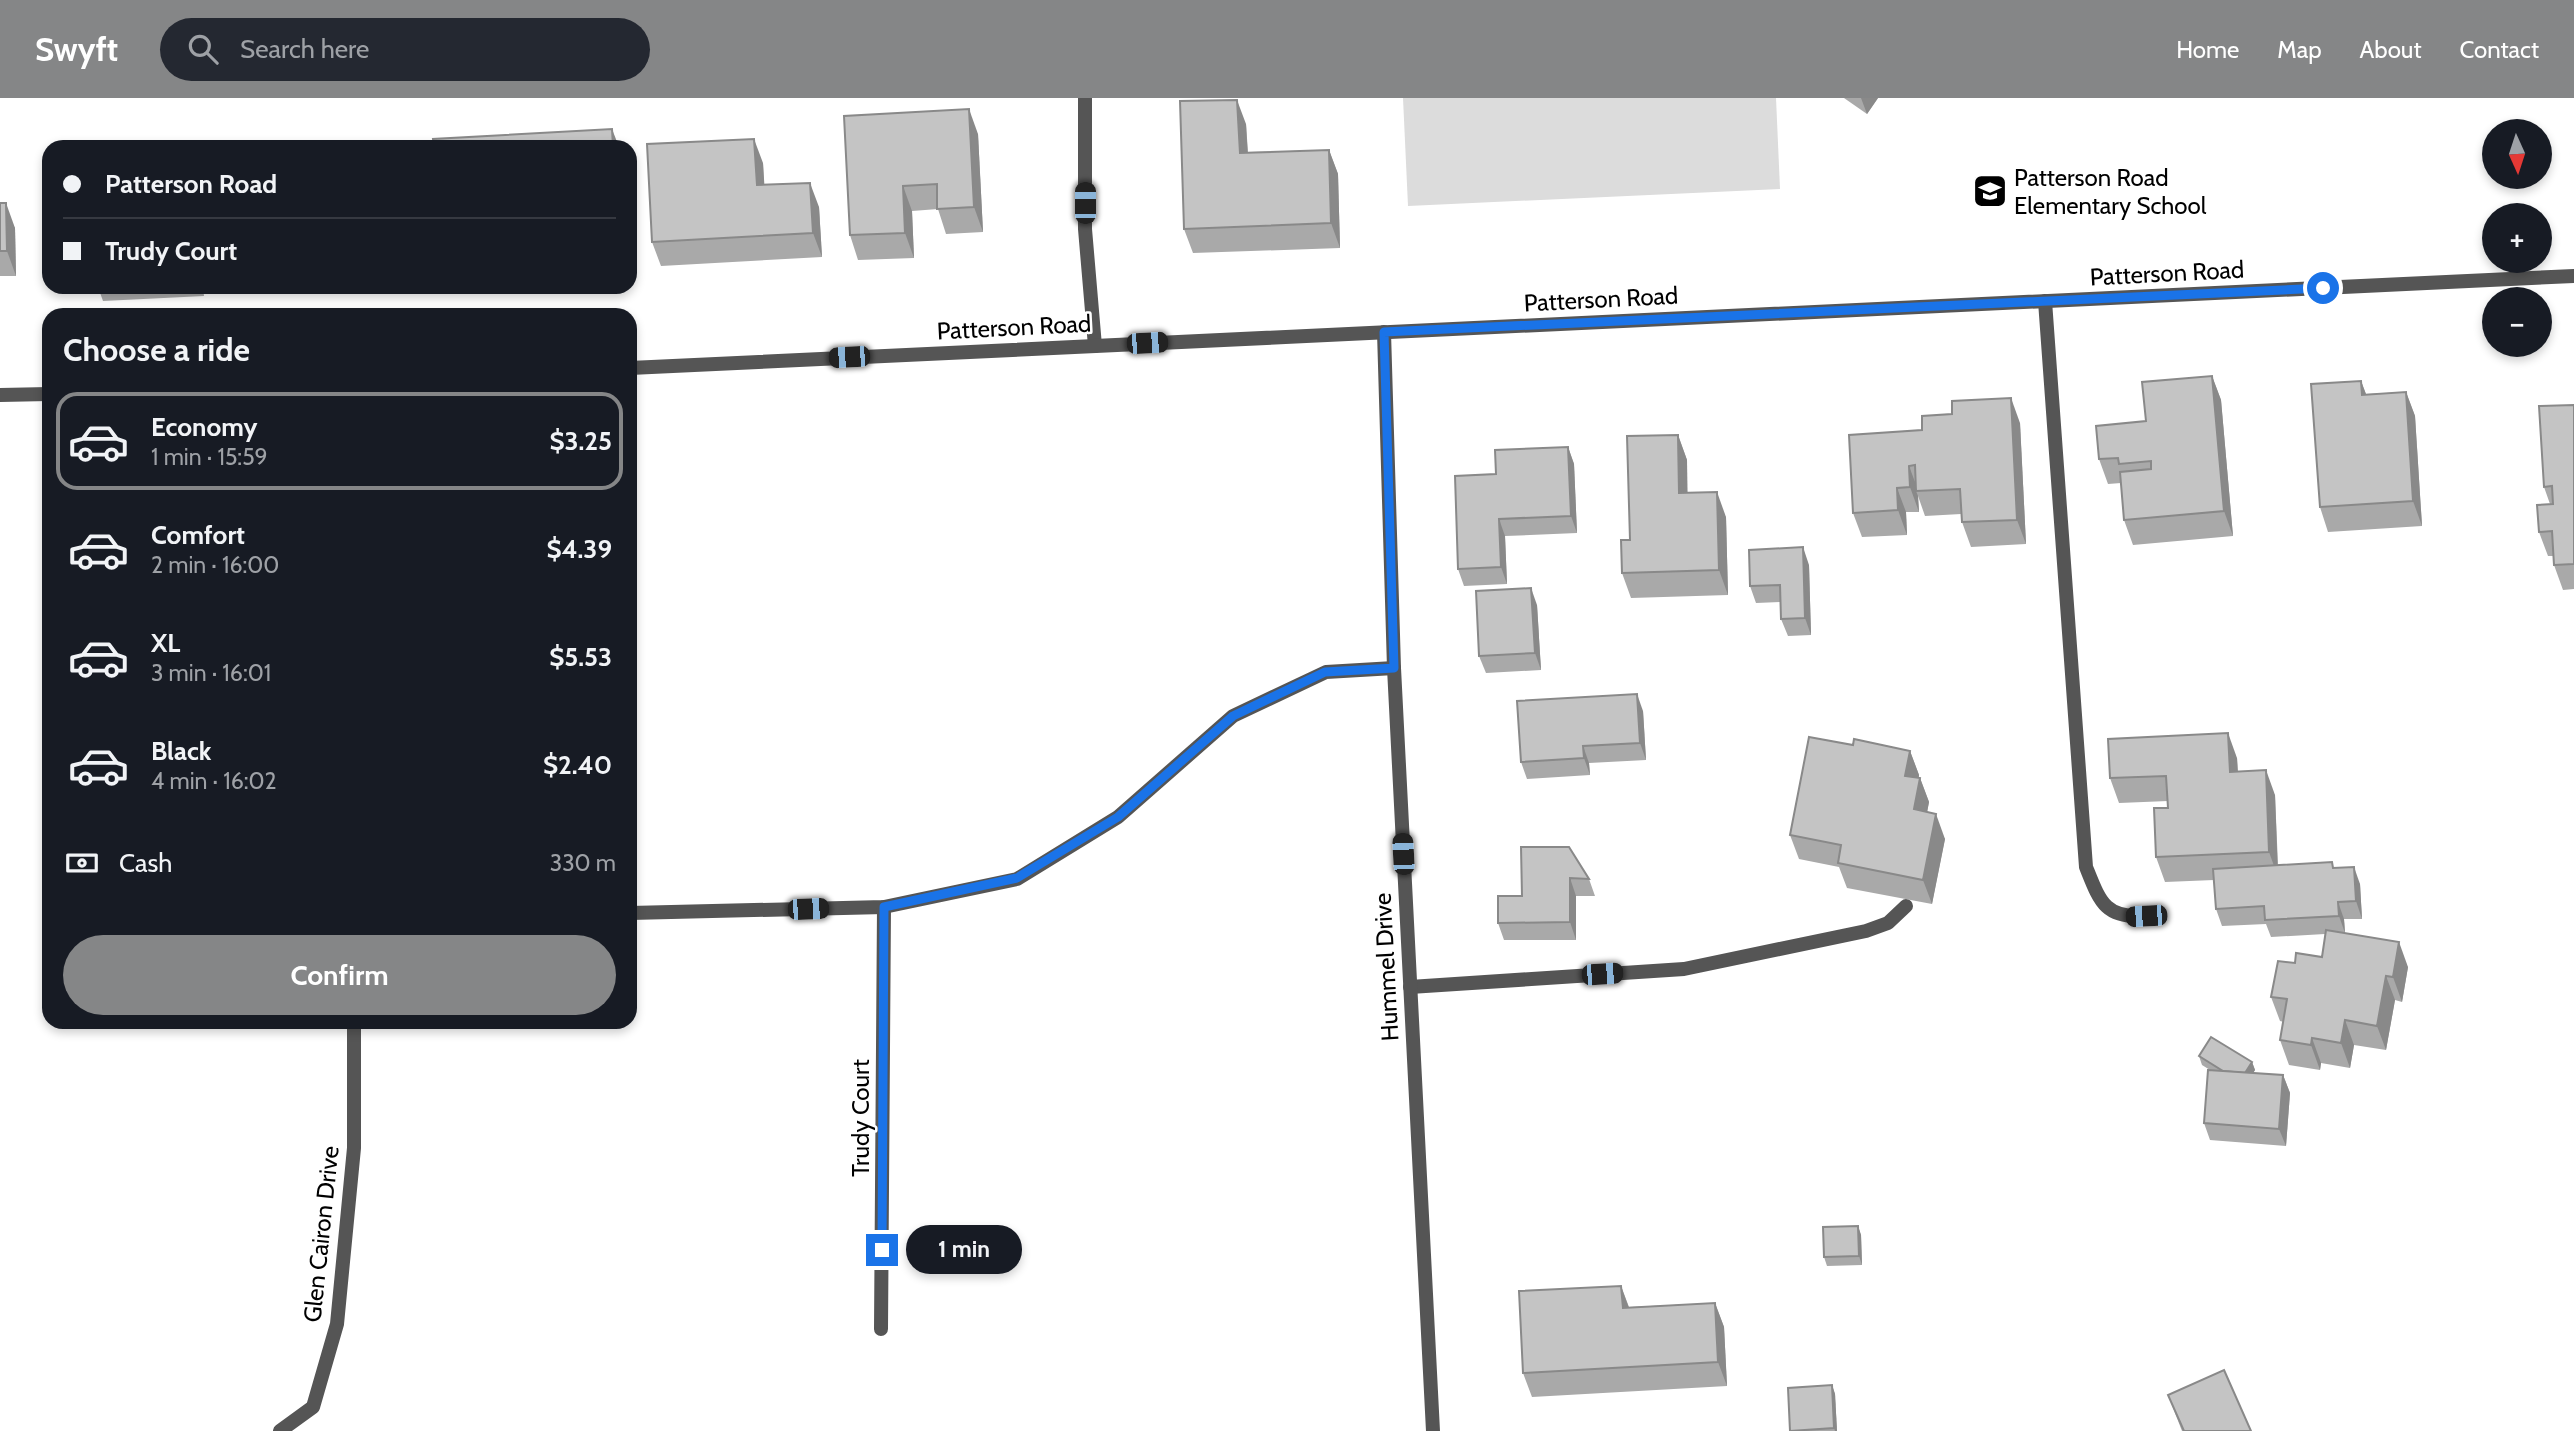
<!DOCTYPE html>
<html lang="en">
<head>
<meta charset="utf-8">
<style>
  :root { --surface:#171b24; --page:#242831; --text:#f1f3f6; --muted:#9ea1a6; --line:#363941; --accent:#858687 }
  body { margin:0; font-family:Cabin,sans-serif; background:var(--page); color:var(--text); height:100vh; display:flex; flex-direction:column; font-size:26px; white-space:nowrap }
  * { box-sizing:border-box; margin:0 }
  p { font-size:23px; color:var(--muted) }
  .icon { flex:none; width:38px; height:38px; fill:none; stroke:currentColor; stroke-width:2; stroke-linecap:round; stroke-linejoin:round }
  .map { position:relative; flex:1; overflow:hidden }
  .side { position:absolute; left:42px; top:210px; width:595px; height:721px; display:flex; flex-direction:column; background:var(--surface); border-radius:21px; box-shadow:0 4px 10px #0003 }
  .side>* { flex:none }
  .banner { position:absolute; left:42px; top:42px; width:595px; height:154px; border-radius:21px; box-shadow:0 4px 10px #0003; display:grid; align-content:center; height:154px; padding:0 21px; background:var(--surface) }
  .needle { width:46px; rotate:177deg }
  .controls { position:absolute; left:2482px; top:21px; display:grid; gap:14px }
  .controls a { display:grid; place-items:center; width:70px; height:70px; border-radius:50%; background:var(--surface); box-shadow:0 4px 10px #0003; font-size:35px }
  .end { position:absolute; width:32px; height:32px; margin:-16px; border:9px solid #1a73e8; background:#fff; box-shadow:0 0 0 4px #fff }
  .from { border-radius:50% }
  .bubble { position:absolute; height:49px; border-radius:24px; background:var(--surface); box-shadow:0 4px 10px #0003; font-size:23px; font-weight:800; line-height:49px; text-align:center }
  .car { position:absolute; width:21px; height:42px; margin:-21px -10px; border-radius:9px; box-shadow:0 0 5px 2px #0007; background:linear-gradient(#222 24%,#8ab4d8 0 40%,#222 0 76%,#8ab4d8 0 86%,#222 0) }
  .banner b { display:flex; align-items:center; gap:24px; height:66px; font-size:26px }
  .banner b+b { border-top:2px solid var(--line) }
  .banner i { width:18px; height:18px; background:var(--text) }
  ul { padding:0; list-style:none }
  li { display:flex; align-items:center; gap:21px; height:98px; margin:0 14px 10px; padding:0 7px; border:4px solid transparent; border-radius:21px }
  li div { flex:1 }
  li b { display:block; font-size:26px }
  li em { font-style:normal; font-weight:800 }
  li.on { border-color:var(--accent) }
  li>.icon { width:63px; height:63px; stroke-width:1.5 }
  h2 { padding:0 21px; font-size:32px; line-height:84px }
  .pay { display:flex; align-items:center; gap:18px; height:77px; padding:0 21px; font-size:26px }
  .pay p { margin-inline-start:auto }
  .action { display:flex; gap:14px; margin-top:auto; padding:14px 21px }
  .action a { flex:1; height:80px; border-radius:42px; background:var(--accent); color:#fff; font-size:28px; font-weight:800; line-height:80px; text-align:center }
  header { display:flex; align-items:center; gap:42px; box-sizing:border-box; height:98px; padding:0 35px; background:var(--accent); color:#fff }
  header strong { font-size:33px }
  nav { display:flex; gap:38px; margin-inline-start:auto; font-size:24px }
  .search { width:490px; height:63px; background:var(--page); display:flex; align-items:center; gap:18px; box-sizing:border-box; padding:0 24px; border-radius:38px; color:var(--muted); font-size:26px }
  .map>svg:first-child { display:block }
  .garden { fill:#dcdcdc }
  .lines { fill:none; stroke-linecap:round; stroke-linejoin:round }
  .service { stroke:#555; stroke-width:14 }
  .minor { stroke:#555; stroke-width:14 }
  .tertiary { stroke:#555; stroke-width:14 }
  .wall { fill:#a9a9a9 }
  .shaded-wall { fill:#898989 }
  .building { fill:#c4c4c4; stroke:#898989; stroke-width:2 }
  .route { stroke:#1a73e8; stroke-width:9 }
  .labels { text-anchor:middle; dominant-baseline:central; stroke-width:5; stroke-linejoin:round; paint-order:stroke }
  .poi-label { font-size:24px; fill:#000; stroke:#fff; text-anchor:start }
  .street-label { font-size:24px; fill:#000; stroke:#fff }
</style>
</head>
<body>
<header>
<strong>Swyft</strong>
<div class="search"><svg class="icon" aria-label="search" viewBox="0 0 24 24"><circle cx="10" cy="10" r="6"/><path d="M15 15l6 6"/></svg>Search here</div>
<nav><a>Home</a><a>Map</a><a>About</a><a>Contact</a></nav>
</header>
<div class="map">
<svg width="2574" height="1333" viewBox="0 0 2574 1333">
  <rect width="100%" height="100%" fill="#fff"/>
  <path class="garden" d="M1403,0H1776L1780,91L1408,108Z"/>
  <g class="lines">
    <g class="service">
      <path d="M2045,203L2086,769C2100,804 2105,821 2146,818"/>
      <path d="M1410,889L1684,871L1866,833L1888,825L1906,808"/>
    </g>
    <g class="minor">
      <path d="M1085,0V131L1095,248"/>
      <path d="M630,815L884,809L1017,781L1118,719L1233,618L1326,574L1394,570"/>
      <path d="M881,1231L884,809"/>
      <path d="M280,1333L313,1309L337,1226L354,1050V924"/>
    </g>
    <g class="tertiary">
      <path d="M1384,234L1394,570L1433,1333"/>
      <path d="M630,270L2574,178"/>
      <path d="M0,297L49,296"/>
    </g>
  </g>
  <g class="wall">
    <path d="M1844,0H1878L1867,16Z"/>
    <path d="M844,18L978,36L983,134L946,136L938,111L912,113L914,160L858,162L850,137Z"/>
    <path d="M1246,26L1248,54L1329,52L1338,76L1340,150L1193,155L1184,131Z"/>
    <path d="M763,65L764,87L819,109L822,159L661,168L652,144Z"/>
    <path d="M0,105L15,130L16,178H0Z"/>
    <path d="M98,189H203L204,198L103,203Z"/>
    <path d="M253,189H277L253,190Z"/>
    <path d="M2212,278L2221,302L2233,438L2133,447L2124,422L2121,385L2108,386L2099,361L2146,323Z"/>
    <path d="M2361,283L2366,296L2406,294L2415,318L2422,428L2328,434L2320,409Z"/>
    <path d="M2574,307V491L2563,492L2554,467L2553,458H2548L2539,434L2550,406L2544,389Z"/>
    <path d="M2020,325L2026,446L1971,449L1962,424L1961,416L1925,418L1918,398L1919,414H1906L1907,437L1862,439L1853,415L1922,332Z"/>
    <path d="M1678,337L1687,362V395L1726,419L1728,497L1631,500L1622,475L1630,442Z"/>
    <path d="M1568,349L1574,366L1577,435L1505,438L1507,486L1464,488L1458,471L1496,376Z"/>
    <path d="M1809,467L1811,537L1788,538L1781,521V504L1756,505L1750,488Z"/>
    <path d="M1537,507L1541,572L1486,575L1479,558Z"/>
    <path d="M1643,613L1646,662L1589,665L1590,677L1527,681L1521,664Z"/>
    <path d="M1853,647L1910,653L1919,677V680H1920L1929,704L1927,714L1945,741L1932,806L1847,790L1839,769L1799,761L1790,737Z"/>
    <path d="M2237,660L2238,674L2275,697L2278,767L2335,770L2360,786L2362,821H2344L2345,835H2342L2408,869L2402,904L2395,902L2386,952L2354,947L2350,970L2321,965L2320,972L2289,967L2280,942L2284,924L2280,923L2271,899L2295,865L2322,859L2325,836L2271,839L2266,826L2222,828L2216,811L2214,782L2165,784L2156,759L2168,710V703L2119,705L2110,680Z"/>
    <path d="M1569,749L1589,781L1595,798H1576V842H1504L1498,825L1522,798Z"/>
    <path d="M2199,958L2252,964L2255,972L2253,975L2283,977L2290,995L2286,1048L2210,1042L2204,1025L2210,972L2202,967Z"/>
    <path d="M1858,1128L1861,1137L1862,1167L1827,1168L1824,1159Z"/>
    <path d="M1621,1188L1629,1209L1715,1205L1724,1229L1727,1288L1532,1299L1523,1275Z"/>
    <path d="M1832,1287L1835,1296L1837,1333H1790Z"/>
    <path d="M2168,1297L2251,1333H2182Z"/>
  </g>
  <g class="shaded-wall">
    <path d="M1861,0H1878L1867,16Z"/>
    <path d="M1237,2L1246,26L1249,79L1240,55Z"/>
    <path d="M969,11L978,36L983,134L974,109Z"/>
    <path d="M612,31L619,49H613Z"/>
    <path d="M754,41L763,65L766,112L757,87Z"/>
    <path d="M1329,52L1338,76L1340,150L1331,125Z"/>
    <path d="M810,85L819,109L822,159L813,135Z"/>
    <path d="M903,88L912,113L914,160L905,135Z"/>
    <path d="M6,105L15,130L16,178L7,153Z"/>
    <path d="M2212,278L2221,302L2233,438L2224,413Z"/>
    <path d="M2361,283L2370,307L2362,297Z"/>
    <path d="M2406,294L2415,318L2422,428L2413,403Z"/>
    <path d="M2011,300L2020,325L2026,446L2017,422Z"/>
    <path d="M1678,337L1687,362L1688,420L1679,395Z"/>
    <path d="M1568,349L1574,366L1577,435L1571,418Z"/>
    <path d="M1909,368L1918,392L1916,393L1918,398L1919,414L1910,389Z"/>
    <path d="M1897,390L1906,414L1907,437L1898,412Z"/>
    <path d="M1717,394L1726,419L1728,497L1719,472Z"/>
    <path d="M1499,421L1505,438L1507,486L1501,469Z"/>
    <path d="M1803,449L1809,467L1811,537L1805,520Z"/>
    <path d="M1531,490L1537,507L1541,572L1535,555Z"/>
    <path d="M1637,596L1643,613L1646,662L1640,645Z"/>
    <path d="M2228,635L2237,660L2239,699L2230,674Z"/>
    <path d="M1583,648L1589,665L1590,677L1584,660Z"/>
    <path d="M1910,653L1919,677L1914,702L1905,678Z"/>
    <path d="M2266,672L2275,697L2278,779L2269,754Z"/>
    <path d="M1920,680L1929,704L1923,736L1914,711Z"/>
    <path d="M1936,716L1945,741L1932,806L1923,782Z"/>
    <path d="M2354,769L2360,786L2362,821L2356,803Z"/>
    <path d="M1570,780L1576,798V842L1570,824Z"/>
    <path d="M2338,804L2344,821L2345,835L2339,818Z"/>
    <path d="M2399,844L2408,869L2402,904L2393,879Z"/>
    <path d="M2386,878L2395,902L2386,952L2377,928Z"/>
    <path d="M2345,922L2354,947L2350,970L2341,945Z"/>
    <path d="M2312,940L2321,965L2320,972L2311,947Z"/>
    <path d="M2252,964L2255,972L2243,992L2240,983Z"/>
    <path d="M2283,977L2290,995L2286,1048L2279,1031Z"/>
    <path d="M1858,1128L1861,1137L1862,1167L1859,1158Z"/>
    <path d="M1621,1188L1630,1213L1623,1210Z"/>
    <path d="M1715,1205L1724,1229L1727,1288L1718,1264Z"/>
    <path d="M1832,1287L1835,1296L1837,1333H1835L1834,1330Z"/>
  </g>
  <g class="building">
    <path d="M1237,2L1240,55L1329,52L1331,125L1184,131L1180,3Z"/>
    <path d="M969,11L974,109L937,111V86L903,88L905,135L850,137L844,18Z"/>
    <path d="M612,31L613,49H434L433,41Z"/>
    <path d="M754,41L757,87L810,85L813,135L652,144L647,46Z"/>
    <path d="M0,105H6L7,153H0Z"/>
    <path d="M2212,278L2224,413L2124,422L2120,374L2151,371V363L2119,366L2118,360L2099,361L2096,328L2146,323L2142,284Z"/>
    <path d="M2361,283L2362,297L2406,294L2413,403L2320,409L2311,286Z"/>
    <path d="M2011,300L2017,422L1962,424L1960,391L1916,393L1915,367L1909,368L1910,389L1897,390L1898,412L1853,415L1849,337L1922,332V318L1952,316V303Z"/>
    <path d="M2574,307V466L2554,467L2552,433L2539,434L2537,407L2553,406L2552,388L2544,389L2539,308Z"/>
    <path d="M1678,337L1679,395L1717,394L1719,472L1622,475L1621,442H1630L1627,338Z"/>
    <path d="M1568,349L1571,418L1499,421L1501,469L1458,471L1455,378L1496,376L1495,352Z"/>
    <path d="M1803,449L1805,520L1781,521L1780,487L1750,488L1749,452Z"/>
    <path d="M1531,490L1535,555L1479,558L1476,493Z"/>
    <path d="M1637,596L1640,645L1583,648L1584,660L1521,664L1517,603Z"/>
    <path d="M2228,635L2230,674L2266,672L2269,754L2156,759L2154,710H2168L2166,678L2110,680L2108,641Z"/>
    <path d="M1809,639L1853,647L1854,641L1910,653L1905,678L1920,680L1914,711L1936,716L1923,782L1838,765L1841,747L1790,737Z"/>
    <path d="M1521,749H1569L1589,781L1570,780V824L1498,825V798H1522Z"/>
    <path d="M2332,764L2333,770L2354,769L2356,803L2338,804L2339,818L2265,822L2264,808L2216,811L2213,771Z"/>
    <path d="M2326,832L2399,844L2393,879L2386,878L2377,928L2345,922L2341,945L2312,940L2311,947L2280,942L2287,901L2271,899L2278,863L2295,865L2296,855L2322,859Z"/>
    <path d="M2211,939L2252,964L2245,975L2223,973L2199,958Z"/>
    <path d="M2208,972L2283,977L2279,1031L2204,1025Z"/>
    <path d="M1858,1128L1859,1158L1824,1159L1823,1129Z"/>
    <path d="M1621,1188L1623,1210L1715,1205L1718,1264L1523,1275L1519,1193Z"/>
    <path d="M2224,1272L2251,1333H2184L2168,1297Z"/>
    <path d="M1832,1287L1834,1330L1790,1333L1788,1290Z"/>
  </g>
  <g class="lines">
    <path class="route" d="M882,1152L884,809L1017,780L1118,719L1233,618L1325,574L1394,570L1384,234L2323,190"/>
  </g>
  <defs>
    <g id="school-square" transform="scale(1.75)"><rect x="-9" y="-9" width="18" height="18" rx="4" fill="#000" stroke="#fff"/><path d="M0-5L7-2L0 1L-7-2ZM-4 1L0 2.5L4 1V4Q0 6-4 4Z" fill="#fff"/></g>
  </defs>
  <g fill-rule="evenodd">
    <use href="#school-square" x="1990" y="93"/>
  </g>
  <g class="labels">
    <g class="poi-label">
      <text x="2014" y="79">Patterson Road<tspan x="2014" dy="28">Elementary School</tspan></text>
    </g>
    <g class="street-label">
      <text transform="translate(2167 175) rotate(-3)">Patterson Road</text>
      <text transform="translate(1601 201) rotate(-3)">Patterson Road</text>
      <text transform="translate(1014 229) rotate(-3)">Patterson Road</text>
      <text transform="translate(1386 869) rotate(-93)">Hummel Drive</text>
      <text transform="translate(860 1020) rotate(-90)">Trudy Court</text>
      <text transform="translate(321 1136) rotate(-84)">Glen Cairon Drive</text>
    </g>
  </g>
</svg>
<div class="controls">
<a><svg class="needle" viewBox="-14 -14 28 28"><path d="M0-13l5 13h-10z" fill="#e53935"/><path d="M0 13l5-13h-10z" fill="#9ea1a6"/></svg></a>
<a>+</a>
<a>−</a>
</div>
<i class="end from" style="left:2323px;top:190px"></i>
<i class="end" style="left:882px;top:1152px"></i>
<div class="bubble" style="left:906px;top:1127px;width:116px">1 min</div>
<i class="car" style="left:1085px;top:105px;rotate:0deg"></i>
<i class="car" style="left:1147px;top:245px;rotate:87deg"></i>
<i class="car" style="left:849px;top:259px;rotate:267deg"></i>
<i class="car" style="left:1403px;top:756px;rotate:357deg"></i>
<i class="car" style="left:808px;top:811px;rotate:88deg"></i>
<i class="car" style="left:2146px;top:818px;rotate:267deg"></i>
<i class="car" style="left:1602px;top:876px;rotate:86deg"></i>
<div class="banner">
<b><i class="from"></i>Patterson Road</b>
<b><i></i>Trudy Court</b>
</div>
<section class="side">
<h2>Choose a ride</h2>
<ul>
<li class="on"><svg class="icon" aria-label="car" viewBox="0 0 24 24"><path d="M5 17H2v-5l4-1 3-4h7l3 4 3 1v5h-3M9 17h6M6 11h13"/><circle cx="7" cy="17" r="2"/><circle cx="17" cy="17" r="2"/></svg><div><b>Economy</b><p>1 min · 15:59</p></div><em>$3.25</em></li>
<li><svg class="icon" aria-label="car" viewBox="0 0 24 24"><path d="M5 17H2v-5l4-1 3-4h7l3 4 3 1v5h-3M9 17h6M6 11h13"/><circle cx="7" cy="17" r="2"/><circle cx="17" cy="17" r="2"/></svg><div><b>Comfort</b><p>2 min · 16:00</p></div><em>$4.39</em></li>
<li><svg class="icon" aria-label="car" viewBox="0 0 24 24"><path d="M5 17H2v-5l4-1 3-4h7l3 4 3 1v5h-3M9 17h6M6 11h13"/><circle cx="7" cy="17" r="2"/><circle cx="17" cy="17" r="2"/></svg><div><b>XL</b><p>3 min · 16:01</p></div><em>$5.53</em></li>
<li><svg class="icon" aria-label="car" viewBox="0 0 24 24"><path d="M5 17H2v-5l4-1 3-4h7l3 4 3 1v5h-3M9 17h6M6 11h13"/><circle cx="7" cy="17" r="2"/><circle cx="17" cy="17" r="2"/></svg><div><b>Black</b><p>4 min · 16:02</p></div><em>$2.40</em></li>
</ul>
<div class="pay"><svg class="icon" aria-label="cash" viewBox="0 0 24 24"><path d="M3 7h18v10H3z"/><circle cx="12" cy="12" r="2"/></svg>Cash<p>330 m</p></div>
<div class="action"><a>Confirm</a></div>
</section>
</div>
</body>
</html>
